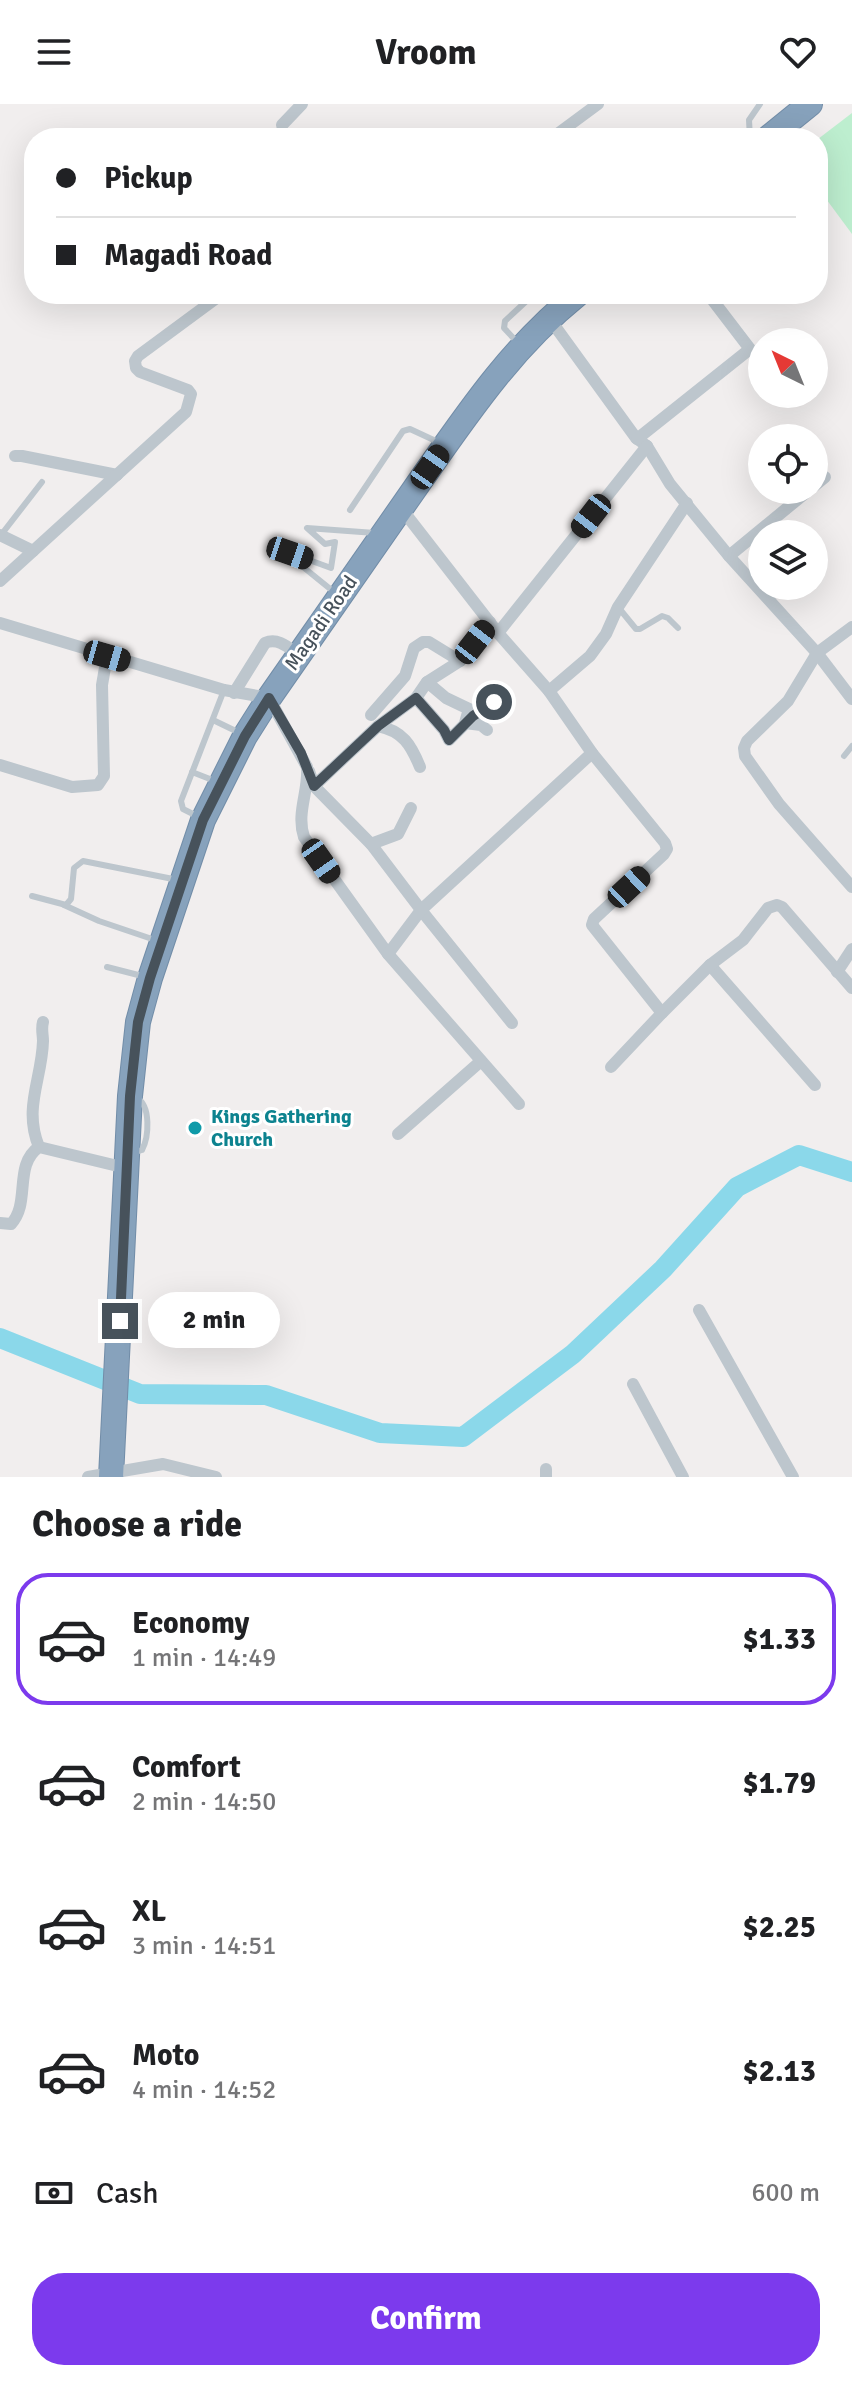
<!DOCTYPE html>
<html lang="en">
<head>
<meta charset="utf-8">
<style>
  :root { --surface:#fff; --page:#f6f6f6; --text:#202124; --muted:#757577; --line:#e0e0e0; --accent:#7c3aed }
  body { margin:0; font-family:Signika,sans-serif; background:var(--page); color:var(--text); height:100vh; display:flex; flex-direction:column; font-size:30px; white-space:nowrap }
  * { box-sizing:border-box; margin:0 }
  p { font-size:26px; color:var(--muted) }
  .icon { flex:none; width:44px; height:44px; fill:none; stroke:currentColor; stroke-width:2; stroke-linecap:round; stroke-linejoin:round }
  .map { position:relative; height:1373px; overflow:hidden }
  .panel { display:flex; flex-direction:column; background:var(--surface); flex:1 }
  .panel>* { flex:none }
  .hud { position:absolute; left:24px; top:24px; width:804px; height:176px; border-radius:32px; box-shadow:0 8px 32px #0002; display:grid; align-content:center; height:176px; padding:0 32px; background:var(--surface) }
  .needle { width:52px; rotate:317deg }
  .tools { position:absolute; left:748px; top:224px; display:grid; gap:16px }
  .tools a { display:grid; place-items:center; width:80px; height:80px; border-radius:50%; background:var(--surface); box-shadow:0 8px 32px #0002; font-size:40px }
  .end { position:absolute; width:36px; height:36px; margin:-18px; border:10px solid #47525b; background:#fff; box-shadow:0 0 0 4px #fff }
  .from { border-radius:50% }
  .bubble { position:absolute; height:56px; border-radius:28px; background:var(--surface); box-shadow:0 8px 32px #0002; font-size:26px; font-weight:700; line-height:56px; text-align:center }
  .car { position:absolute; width:24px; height:48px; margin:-24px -12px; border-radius:10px; box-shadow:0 0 6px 2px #0007; background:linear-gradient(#222 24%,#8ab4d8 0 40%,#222 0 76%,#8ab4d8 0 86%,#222 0) }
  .hud b { display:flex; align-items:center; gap:28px; height:76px; font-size:30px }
  .hud b+b { border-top:2px solid var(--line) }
  .hud i { width:20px; height:20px; background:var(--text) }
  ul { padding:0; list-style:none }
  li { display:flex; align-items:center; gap:24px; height:132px; margin:0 16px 12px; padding:0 16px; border:4px solid transparent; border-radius:32px }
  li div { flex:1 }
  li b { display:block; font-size:30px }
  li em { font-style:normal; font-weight:700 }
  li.selected { border-color:var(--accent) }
  li>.icon { width:72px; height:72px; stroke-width:1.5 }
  h2 { padding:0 32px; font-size:36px; line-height:96px }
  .pay { display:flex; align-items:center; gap:20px; height:88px; padding:0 32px; font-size:30px }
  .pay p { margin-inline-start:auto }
  .action { display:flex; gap:16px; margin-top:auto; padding:16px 32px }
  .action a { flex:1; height:92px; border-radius:32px; background:var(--accent); color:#fff; font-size:32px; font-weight:700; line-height:92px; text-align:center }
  header { display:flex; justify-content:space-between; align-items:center; height:104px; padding:0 32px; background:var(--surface); font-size:36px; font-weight:700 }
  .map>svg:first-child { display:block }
  .green { fill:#bdeecf }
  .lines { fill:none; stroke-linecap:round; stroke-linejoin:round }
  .river { stroke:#8bd8ea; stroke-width:20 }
  .highway-casing { stroke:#728da8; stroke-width:26 }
  .lane { stroke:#bdc6cd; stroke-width:6 }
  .street { stroke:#bdc6cd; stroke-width:12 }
  .highway { stroke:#87a2bc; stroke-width:24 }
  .route { stroke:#47525b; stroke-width:10 }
  .culture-dot { fill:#0f9aa8; stroke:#fff; stroke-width:3 }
  .labels { text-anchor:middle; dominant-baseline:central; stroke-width:6; stroke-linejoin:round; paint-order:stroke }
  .street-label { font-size:20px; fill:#47525b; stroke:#fff }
  .culture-label { font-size:20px; font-weight:bold; fill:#0d838f; stroke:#fff; text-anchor:start }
</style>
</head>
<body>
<header><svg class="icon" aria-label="menu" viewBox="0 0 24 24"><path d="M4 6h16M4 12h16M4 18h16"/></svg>Vroom<svg class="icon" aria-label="heart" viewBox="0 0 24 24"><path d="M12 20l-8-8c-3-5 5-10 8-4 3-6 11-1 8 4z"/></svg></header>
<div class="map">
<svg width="852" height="1373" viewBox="0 0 852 1373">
  <rect width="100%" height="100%" fill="#f1eeee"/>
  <path class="green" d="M852,9V130L818,84V35Z"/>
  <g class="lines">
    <path class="river" d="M0,1234L140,1290L266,1291L380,1329L463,1333L573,1250L663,1165L737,1083L799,1051L852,1068"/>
    <g class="highway-casing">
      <g id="highway">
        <path d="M768,34L810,0"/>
        <path d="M111,1373L130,992L138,918L150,874L203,716L245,632L269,594C319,523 368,451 418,380C467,310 511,244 578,190"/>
      </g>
    </g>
    <g class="lane">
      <path d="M750,34L749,16L760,0"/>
      <path d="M518,239L504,224L505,217L534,190"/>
      <path d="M350,406L403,327L410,325L438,338"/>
      <path d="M1,431L42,378"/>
      <path d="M334,488L292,454L290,449L331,464L335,438L325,440L307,424L375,429"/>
      <path d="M618,503L636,525H640L662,512L668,514L678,524"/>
      <path d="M213,616L242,630"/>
      <path d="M844,652L852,642"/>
      <path d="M192,668L215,677"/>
      <path d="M197,712L183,705L181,697L224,586"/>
      <path d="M32,792L66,801L71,795L74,764L83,757L178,776"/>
      <path d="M64,801L99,817L158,837"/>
      <path d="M107,863L146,873"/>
      <path d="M132,1049L142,1046C149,1033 151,1002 137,994"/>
    </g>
    <g class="street">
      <path d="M282,21L302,0"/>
      <path d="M552,34L598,0"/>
      <path d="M549,214L636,334L647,342L670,380L729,452L817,549L852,595"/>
      <path d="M637,335L750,245L708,190"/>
      <path d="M15,352H22L117,371"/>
      <path d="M814,382L825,373"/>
      <path d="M401,404L498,529L549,587L592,649L665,739L667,745L664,750L594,815L592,821L662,909L611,963"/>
      <path d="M0,431L33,447"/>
      <path d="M729,452L809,386"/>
      <path d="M0,477L186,308L191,290L188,286L140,268L136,264L135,257L138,252L222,190"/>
      <path d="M0,519L224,586L269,594L307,663C309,687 296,709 304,733L388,850L519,1000"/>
      <path d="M852,523L817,549L788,597L747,637L744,644L745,652L779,700L852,783"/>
      <path d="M498,529L647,342"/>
      <path d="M427,578L446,594L469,605L465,619L481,621L487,626"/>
      <path d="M549,587L590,552L606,530L618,503L687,399"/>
      <path d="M234,589L265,539C278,533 289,544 299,551"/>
      <path d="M416,594L444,626L449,636L473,612L494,598"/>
      <path d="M371,611L405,572L414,544L423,538H429L460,557"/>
      <path d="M378,622C403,627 411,641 420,663"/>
      <path d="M0,661L72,683L98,681L104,672L102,581L107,552"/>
      <path d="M309,667L314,682L371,740L421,806L512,919"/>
      <path d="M314,682L378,622L416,594L427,578L460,557L490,518"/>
      <path d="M371,740L398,730L411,704"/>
      <path d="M388,850L421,806L592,649"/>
      <path d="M710,861L815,981"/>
      <path d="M837,868L852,845"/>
      <path d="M662,909L710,861L743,836L768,804L777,801L782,803L852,884"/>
      <path d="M398,1030L481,957"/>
      <path d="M39,1043C23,1004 42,975 43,937C43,930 41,925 43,918"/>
      <path d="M0,1119L11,1120C31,1099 13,1061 39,1043L126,1064"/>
      <path d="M699,1206L793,1373"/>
      <path d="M633,1280L683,1373"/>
      <path d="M546,1365V1373"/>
      <path d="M88,1373L163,1360L216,1373"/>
    </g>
    <use href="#highway" class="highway"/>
  </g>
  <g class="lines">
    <path class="route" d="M120,1217L130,992L138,918L150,874L203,716L245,632L269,594L301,649L314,682L378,622L416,594L444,626L449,636L473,612L494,598"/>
  </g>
  <circle class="culture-dot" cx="195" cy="1024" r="8"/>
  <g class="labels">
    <g class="street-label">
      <text transform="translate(321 519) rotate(-55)">Magadi Road</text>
    </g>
    <g class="culture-label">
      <text x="211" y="1012">Kings Gathering<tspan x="211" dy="23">Church</tspan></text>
    </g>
  </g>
</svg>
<div class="tools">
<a><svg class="needle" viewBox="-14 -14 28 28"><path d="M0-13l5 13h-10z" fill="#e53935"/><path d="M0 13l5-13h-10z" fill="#757577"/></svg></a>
<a><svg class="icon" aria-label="locate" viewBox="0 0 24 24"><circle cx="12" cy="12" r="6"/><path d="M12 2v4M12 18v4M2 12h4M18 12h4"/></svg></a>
<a><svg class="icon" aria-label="layers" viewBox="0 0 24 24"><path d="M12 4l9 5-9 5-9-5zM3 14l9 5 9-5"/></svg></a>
</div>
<i class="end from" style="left:494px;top:598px"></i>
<i class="end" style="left:120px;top:1217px"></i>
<div class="bubble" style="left:148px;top:1188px;width:132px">2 min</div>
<i class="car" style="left:430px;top:363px;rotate:35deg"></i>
<i class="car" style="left:591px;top:412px;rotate:218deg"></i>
<i class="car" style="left:290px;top:449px;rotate:109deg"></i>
<i class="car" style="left:475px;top:538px;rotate:38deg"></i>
<i class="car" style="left:107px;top:552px;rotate:106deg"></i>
<i class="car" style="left:321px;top:757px;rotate:145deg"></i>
<i class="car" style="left:629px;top:783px;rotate:47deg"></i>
<div class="hud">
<b><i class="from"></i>Pickup</b>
<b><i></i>Magadi Road</b>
</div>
</div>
<section class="panel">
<h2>Choose a ride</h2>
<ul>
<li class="selected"><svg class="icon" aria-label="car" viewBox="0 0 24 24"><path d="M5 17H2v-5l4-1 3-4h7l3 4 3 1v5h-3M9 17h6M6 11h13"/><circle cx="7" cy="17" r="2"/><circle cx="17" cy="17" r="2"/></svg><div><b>Economy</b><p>1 min · 14:49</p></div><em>$1.33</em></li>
<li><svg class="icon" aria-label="car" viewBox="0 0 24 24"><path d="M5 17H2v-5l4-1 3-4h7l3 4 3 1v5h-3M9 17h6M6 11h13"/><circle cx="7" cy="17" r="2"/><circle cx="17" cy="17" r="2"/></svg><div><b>Comfort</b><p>2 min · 14:50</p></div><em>$1.79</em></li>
<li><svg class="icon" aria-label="car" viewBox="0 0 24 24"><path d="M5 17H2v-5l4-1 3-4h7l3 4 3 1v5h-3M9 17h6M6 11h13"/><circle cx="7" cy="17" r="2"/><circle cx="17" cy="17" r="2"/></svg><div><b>XL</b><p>3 min · 14:51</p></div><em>$2.25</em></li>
<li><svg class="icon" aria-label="car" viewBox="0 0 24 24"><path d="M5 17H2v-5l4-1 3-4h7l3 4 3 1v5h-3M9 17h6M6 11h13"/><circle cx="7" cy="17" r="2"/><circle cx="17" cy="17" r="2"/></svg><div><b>Moto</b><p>4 min · 14:52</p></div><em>$2.13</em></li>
</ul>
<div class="pay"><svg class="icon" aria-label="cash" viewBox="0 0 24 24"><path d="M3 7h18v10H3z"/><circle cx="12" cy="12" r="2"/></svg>Cash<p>600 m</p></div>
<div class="action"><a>Confirm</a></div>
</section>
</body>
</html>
